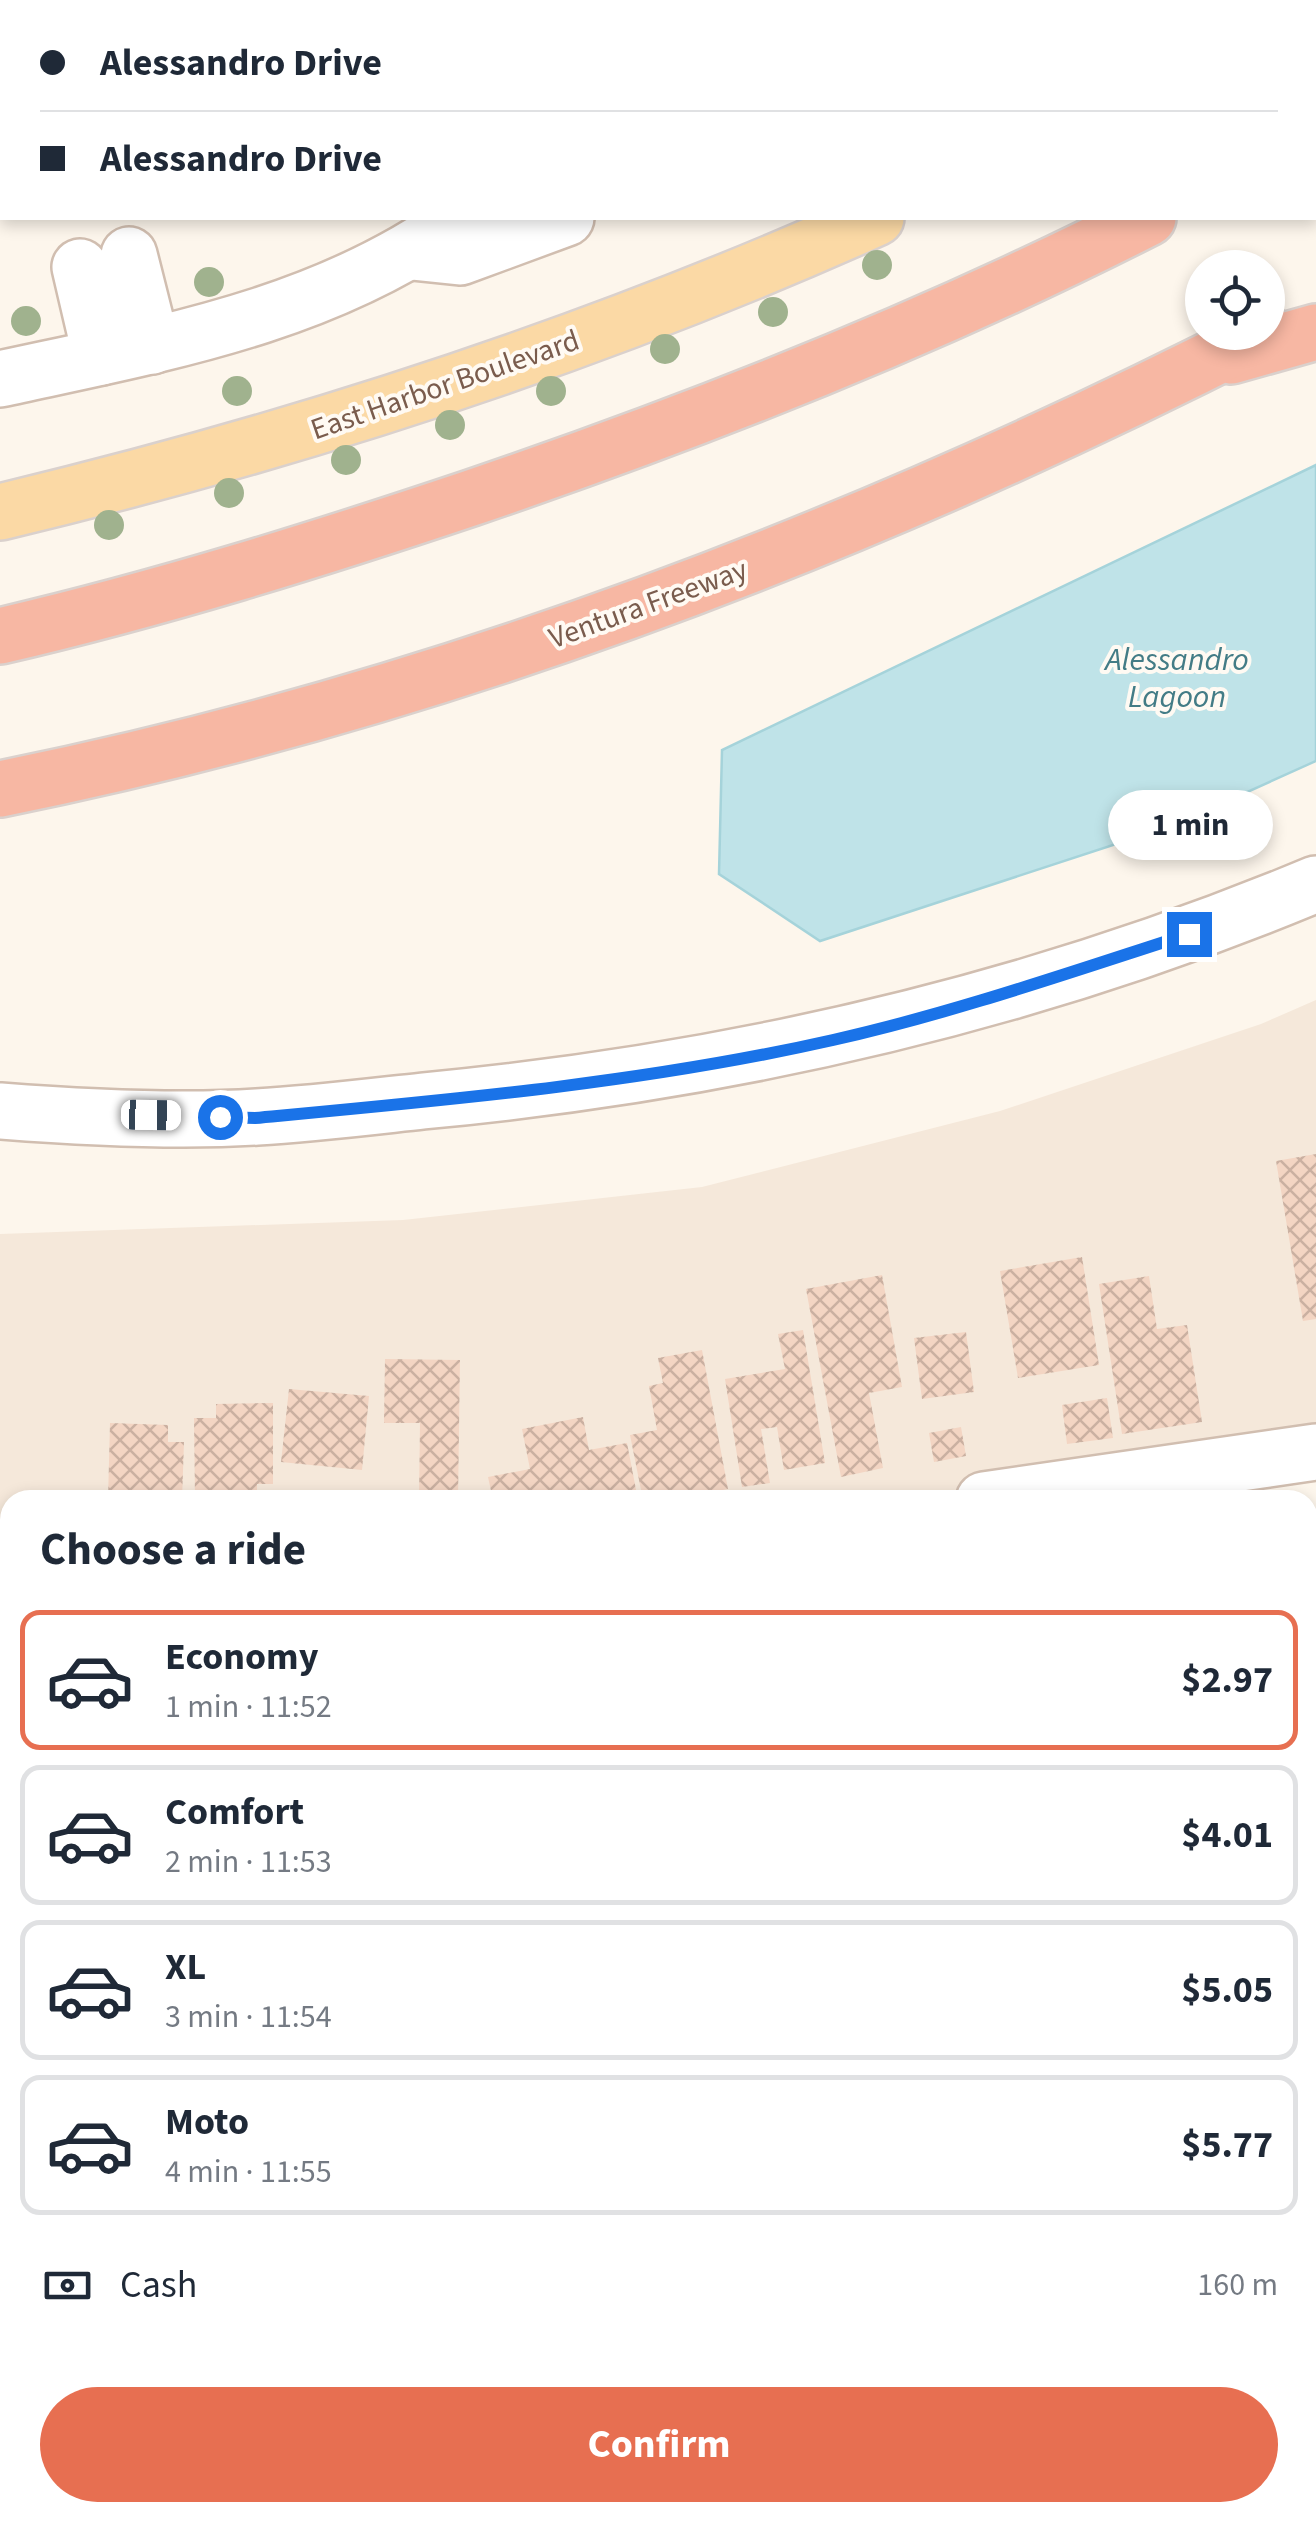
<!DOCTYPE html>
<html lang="en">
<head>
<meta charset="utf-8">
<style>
  :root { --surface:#fff; --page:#f6f6f7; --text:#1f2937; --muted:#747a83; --line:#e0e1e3; --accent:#e76f51 }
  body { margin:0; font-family:"Source Sans 3",sans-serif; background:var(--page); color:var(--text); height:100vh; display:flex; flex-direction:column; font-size:38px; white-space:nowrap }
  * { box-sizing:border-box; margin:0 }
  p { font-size:32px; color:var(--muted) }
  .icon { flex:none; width:55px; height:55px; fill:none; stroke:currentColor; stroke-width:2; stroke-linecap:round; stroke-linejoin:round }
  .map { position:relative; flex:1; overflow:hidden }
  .panel { position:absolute; left:0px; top:1490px; width:1318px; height:1032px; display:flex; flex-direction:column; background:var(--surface); border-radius:30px 30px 0 0; box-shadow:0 5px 15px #0003 }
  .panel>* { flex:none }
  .hud { position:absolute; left:0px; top:0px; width:1318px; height:220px; box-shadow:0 5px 15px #0003; display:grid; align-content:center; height:220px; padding:0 40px; background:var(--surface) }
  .controls { position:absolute; left:1185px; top:250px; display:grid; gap:20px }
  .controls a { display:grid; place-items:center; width:100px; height:100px; border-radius:50%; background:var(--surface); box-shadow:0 5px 15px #0003; font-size:50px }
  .end { position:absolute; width:45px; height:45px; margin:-22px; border:12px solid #1a73e8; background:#fff; box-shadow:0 0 0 5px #fff }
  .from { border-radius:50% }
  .bubble { position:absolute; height:70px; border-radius:35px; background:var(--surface); box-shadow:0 5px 15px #0003; font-size:32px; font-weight:700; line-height:70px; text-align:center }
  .car { position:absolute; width:30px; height:60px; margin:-30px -15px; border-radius:12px; box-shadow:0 0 8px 2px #0007; background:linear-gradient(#fff 24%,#345 0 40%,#fff 0 76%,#345 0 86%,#fff 0) }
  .hud b { display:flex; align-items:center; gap:35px; height:95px; font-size:38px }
  .hud b+b { border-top:2px solid var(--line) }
  .hud i { width:25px; height:25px; background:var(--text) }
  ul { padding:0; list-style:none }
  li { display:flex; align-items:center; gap:30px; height:140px; margin:0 20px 15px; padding:0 20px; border:5px solid var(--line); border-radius:20px }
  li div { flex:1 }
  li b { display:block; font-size:38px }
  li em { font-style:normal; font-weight:700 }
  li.current { border-color:var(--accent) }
  li>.icon { width:90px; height:90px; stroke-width:1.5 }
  h2 { padding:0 40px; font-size:45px; line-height:120px }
  .pay { display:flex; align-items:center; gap:25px; height:110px; padding:0 40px; font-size:38px }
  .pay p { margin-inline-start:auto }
  .cta { display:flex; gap:20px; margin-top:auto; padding:20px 40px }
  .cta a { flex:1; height:115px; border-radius:60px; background:var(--accent); color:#fff; font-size:40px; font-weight:700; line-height:115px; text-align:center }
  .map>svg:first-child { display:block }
  .residential { fill:#f5e8da }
  .commercial { fill:#fde8e0 }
  .water { fill:#bfe3e8; stroke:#a5d3da; stroke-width:2.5 }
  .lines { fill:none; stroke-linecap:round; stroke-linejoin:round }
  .stream { stroke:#a5d3da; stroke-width:12 }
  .building { fill:url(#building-cross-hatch) }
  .minor-casing { stroke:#d1beb0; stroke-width:60 }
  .major-casing { stroke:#dad1cd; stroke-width:60 }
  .highway-casing { stroke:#dad1cd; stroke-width:60 }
  .path { stroke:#d9b8a5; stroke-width:6; stroke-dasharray:2.5 8; stroke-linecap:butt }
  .minor { stroke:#fff; stroke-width:55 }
  .major { stroke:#fbd9a5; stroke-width:55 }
  .highway { stroke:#f7b7a3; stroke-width:55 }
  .rail-casing { stroke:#b9a8c9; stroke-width:11 }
  .rail { stroke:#fffaf3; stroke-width:8; stroke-dasharray:22; stroke-linecap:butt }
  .tree { fill:#a0b28e }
  .route { stroke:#1a73e8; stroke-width:12 }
  .labels { text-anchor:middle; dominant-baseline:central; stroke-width:8; stroke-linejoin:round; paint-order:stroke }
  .street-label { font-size:30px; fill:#7a5c4d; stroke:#fffaf3 }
  .water-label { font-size:32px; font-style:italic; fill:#437c86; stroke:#fffaf3 }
</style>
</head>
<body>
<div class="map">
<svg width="1316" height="2522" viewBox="0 0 1316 2522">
  <defs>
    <pattern id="building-cross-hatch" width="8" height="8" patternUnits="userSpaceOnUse" patternTransform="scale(2.5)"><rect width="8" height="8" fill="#f3d5c3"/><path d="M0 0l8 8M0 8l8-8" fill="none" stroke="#cab0a1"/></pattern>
  </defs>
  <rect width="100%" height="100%" fill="#fdf6ec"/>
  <g class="residential">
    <path d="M1316,1000V1452L984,1500H10V1636L0,1637V1234L403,1220L702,1187L1000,1111L1261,1024Z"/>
    <path d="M1316,1681V2522H1276L1274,2513L1308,2512V1682Z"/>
    <path d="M10,1856V2512L556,2513L539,2522H0V1857Z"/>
  </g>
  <g class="commercial">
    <path d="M556,2512H961L964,2522H539Z"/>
    <path d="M1274,2513L1276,2522H1085L1082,2513Z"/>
  </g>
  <path class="water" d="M1316,465V761L1174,825L820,941L719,874L722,750Z"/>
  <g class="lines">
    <g class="stream">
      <path d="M1308,2282L1316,2283"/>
      <path d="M539,2522L556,2512"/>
    </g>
  </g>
  <g class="building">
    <path d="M1316,1154V1319L1303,1321L1276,1161Z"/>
    <path d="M1082,1257L1099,1365L1018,1378L1000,1271Z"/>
    <path d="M882,1275L902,1387L869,1393L883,1468L841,1477L806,1289Z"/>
    <path d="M1149,1276L1157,1329L1187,1325L1202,1422L1122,1434L1099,1284Z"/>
    <path d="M803,1330L825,1463L784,1470L777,1427L761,1429L770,1483L742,1487L725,1379L785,1369L778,1334Z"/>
    <path d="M966,1332L974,1392L922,1399L914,1338Z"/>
    <path d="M702,1350L728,1489L670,1500H643L630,1435L657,1430L649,1386L663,1383L658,1358Z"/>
    <path d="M385,1359L460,1360L458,1500H419L420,1423H384Z"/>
    <path d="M289,1389L369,1396L362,1470L281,1462Z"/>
    <path d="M1107,1398L1113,1438L1067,1444L1062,1405Z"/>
    <path d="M273,1403V1484H257V1500H195L194,1418H216V1404Z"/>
    <path d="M583,1417L589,1450L627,1443L638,1500H493L488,1477L530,1469L522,1429Z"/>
    <path d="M110,1423L168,1425V1442H184L182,1500H108Z"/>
    <path d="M961,1427L966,1456L934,1462L929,1433Z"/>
    <path d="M1316,1750V1810L1308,1811V1751Z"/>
    <path d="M1316,1827V1864H1314L1309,1828Z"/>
    <path d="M0,1940L10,1970V1979L0,1982Z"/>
    <path d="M10,2018V2061L0,2064V2021Z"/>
    <path d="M1308,2046L1316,2082V2142L1308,2143Z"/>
    <path d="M10,2105V2198L0,2200V2107Z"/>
    <path d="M1316,2421V2499L1308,2502V2423Z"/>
    <path d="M194,2512H342L345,2522H166Z"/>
    <path d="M400,2512H440L442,2522H402Z"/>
    <path d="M996,2512H1063L1065,2522H999Z"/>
  </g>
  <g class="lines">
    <g class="minor-casing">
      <g id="minor">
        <path d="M639,2L640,0"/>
        <path d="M989,2L994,0"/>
        <path d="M412,252L460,257L566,218"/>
        <path d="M129,255L152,346"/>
        <path d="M80,267L101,357"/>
        <path d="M0,379C160,344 325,316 459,218"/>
        <path d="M0,1111C78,1117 179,1122 257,1117C312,1114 368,1107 423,1101C730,1072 1031,1003 1316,884"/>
        <path d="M984,1500L1316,1452"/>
        <path d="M0,1637L10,1636"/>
        <path d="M1308,1953L1316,1952"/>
        <path d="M0,2300L10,2290"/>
        <path d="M375,2512L378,2522"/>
      </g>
    </g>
    <g class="major-casing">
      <g id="major">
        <path d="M1292,2L1296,0"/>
        <path d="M0,512C301,440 593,345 876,218"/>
      </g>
    </g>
    <g class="highway-casing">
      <g id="highway">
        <path d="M1315,132H1316"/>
        <path d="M1231,356L1316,332"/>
        <path d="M0,636C159,599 316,550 471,498C703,419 930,329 1148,218"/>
        <path d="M0,789C442,700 864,537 1265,332"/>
      </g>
    </g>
    <g class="path">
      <path d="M212,2L220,0"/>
      <path d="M0,63L2,62"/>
    </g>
    <use href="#minor" class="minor"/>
    <use href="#major" class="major"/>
    <use href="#highway" class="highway"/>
    <g class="rail-casing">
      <g id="rail">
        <path d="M1308,1592L1316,1590"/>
        <path d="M0,1772L10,1771"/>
      </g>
    </g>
    <use href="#rail" class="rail"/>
  </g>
  <g class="tree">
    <circle cx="877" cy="265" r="15"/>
    <circle cx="209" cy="282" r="15"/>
    <circle cx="773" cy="312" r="15"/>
    <circle cx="26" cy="321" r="15"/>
    <circle cx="665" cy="349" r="15"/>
    <circle cx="237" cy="391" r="15"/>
    <circle cx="551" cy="391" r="15"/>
    <circle cx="450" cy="425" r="15"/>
    <circle cx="346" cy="460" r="15"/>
    <circle cx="229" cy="493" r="15"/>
    <circle cx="109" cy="525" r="15"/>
  </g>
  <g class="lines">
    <path class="route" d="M220,1117L255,1118C448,1100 643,1083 833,1040C953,1013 1071,972 1189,934"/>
  </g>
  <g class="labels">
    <g class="street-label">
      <text transform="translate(445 385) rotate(-19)">East Harbor Boulevard</text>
      <text transform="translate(648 604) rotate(-20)">Ventura Freeway</text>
    </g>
    <g class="water-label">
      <text x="1177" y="660">Alessandro<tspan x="1177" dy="37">Lagoon</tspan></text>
    </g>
  </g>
</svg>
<div class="controls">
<a><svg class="icon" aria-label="locate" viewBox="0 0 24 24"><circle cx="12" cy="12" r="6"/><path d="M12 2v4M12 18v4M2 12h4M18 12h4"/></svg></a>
</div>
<i class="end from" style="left:220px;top:1117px"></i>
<i class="end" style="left:1189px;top:934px"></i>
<div class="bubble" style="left:1108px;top:790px;width:165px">1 min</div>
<i class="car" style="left:151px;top:1115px;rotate:91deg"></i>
<div class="hud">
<b><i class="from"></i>Alessandro Drive</b>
<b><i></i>Alessandro Drive</b>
</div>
<section class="panel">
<h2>Choose a ride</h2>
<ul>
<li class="current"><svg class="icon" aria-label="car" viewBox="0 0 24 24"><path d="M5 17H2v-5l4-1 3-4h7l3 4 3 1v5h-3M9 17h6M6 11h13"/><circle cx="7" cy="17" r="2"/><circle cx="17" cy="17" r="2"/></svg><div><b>Economy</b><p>1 min · 11:52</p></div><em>$2.97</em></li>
<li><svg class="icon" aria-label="car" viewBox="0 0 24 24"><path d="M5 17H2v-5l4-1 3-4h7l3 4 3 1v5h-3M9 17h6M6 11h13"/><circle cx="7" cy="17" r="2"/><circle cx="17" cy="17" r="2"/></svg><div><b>Comfort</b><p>2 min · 11:53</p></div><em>$4.01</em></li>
<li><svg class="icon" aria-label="car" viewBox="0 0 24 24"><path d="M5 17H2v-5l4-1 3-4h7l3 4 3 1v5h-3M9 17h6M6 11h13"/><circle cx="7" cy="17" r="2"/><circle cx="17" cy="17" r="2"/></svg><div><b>XL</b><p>3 min · 11:54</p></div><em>$5.05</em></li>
<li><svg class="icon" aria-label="car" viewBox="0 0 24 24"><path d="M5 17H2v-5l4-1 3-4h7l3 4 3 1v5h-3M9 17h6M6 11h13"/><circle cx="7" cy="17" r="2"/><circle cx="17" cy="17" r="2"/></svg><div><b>Moto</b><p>4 min · 11:55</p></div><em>$5.77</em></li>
</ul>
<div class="pay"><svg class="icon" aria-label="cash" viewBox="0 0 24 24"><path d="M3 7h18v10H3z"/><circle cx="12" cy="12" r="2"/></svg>Cash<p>160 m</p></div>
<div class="cta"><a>Confirm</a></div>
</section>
</div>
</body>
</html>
